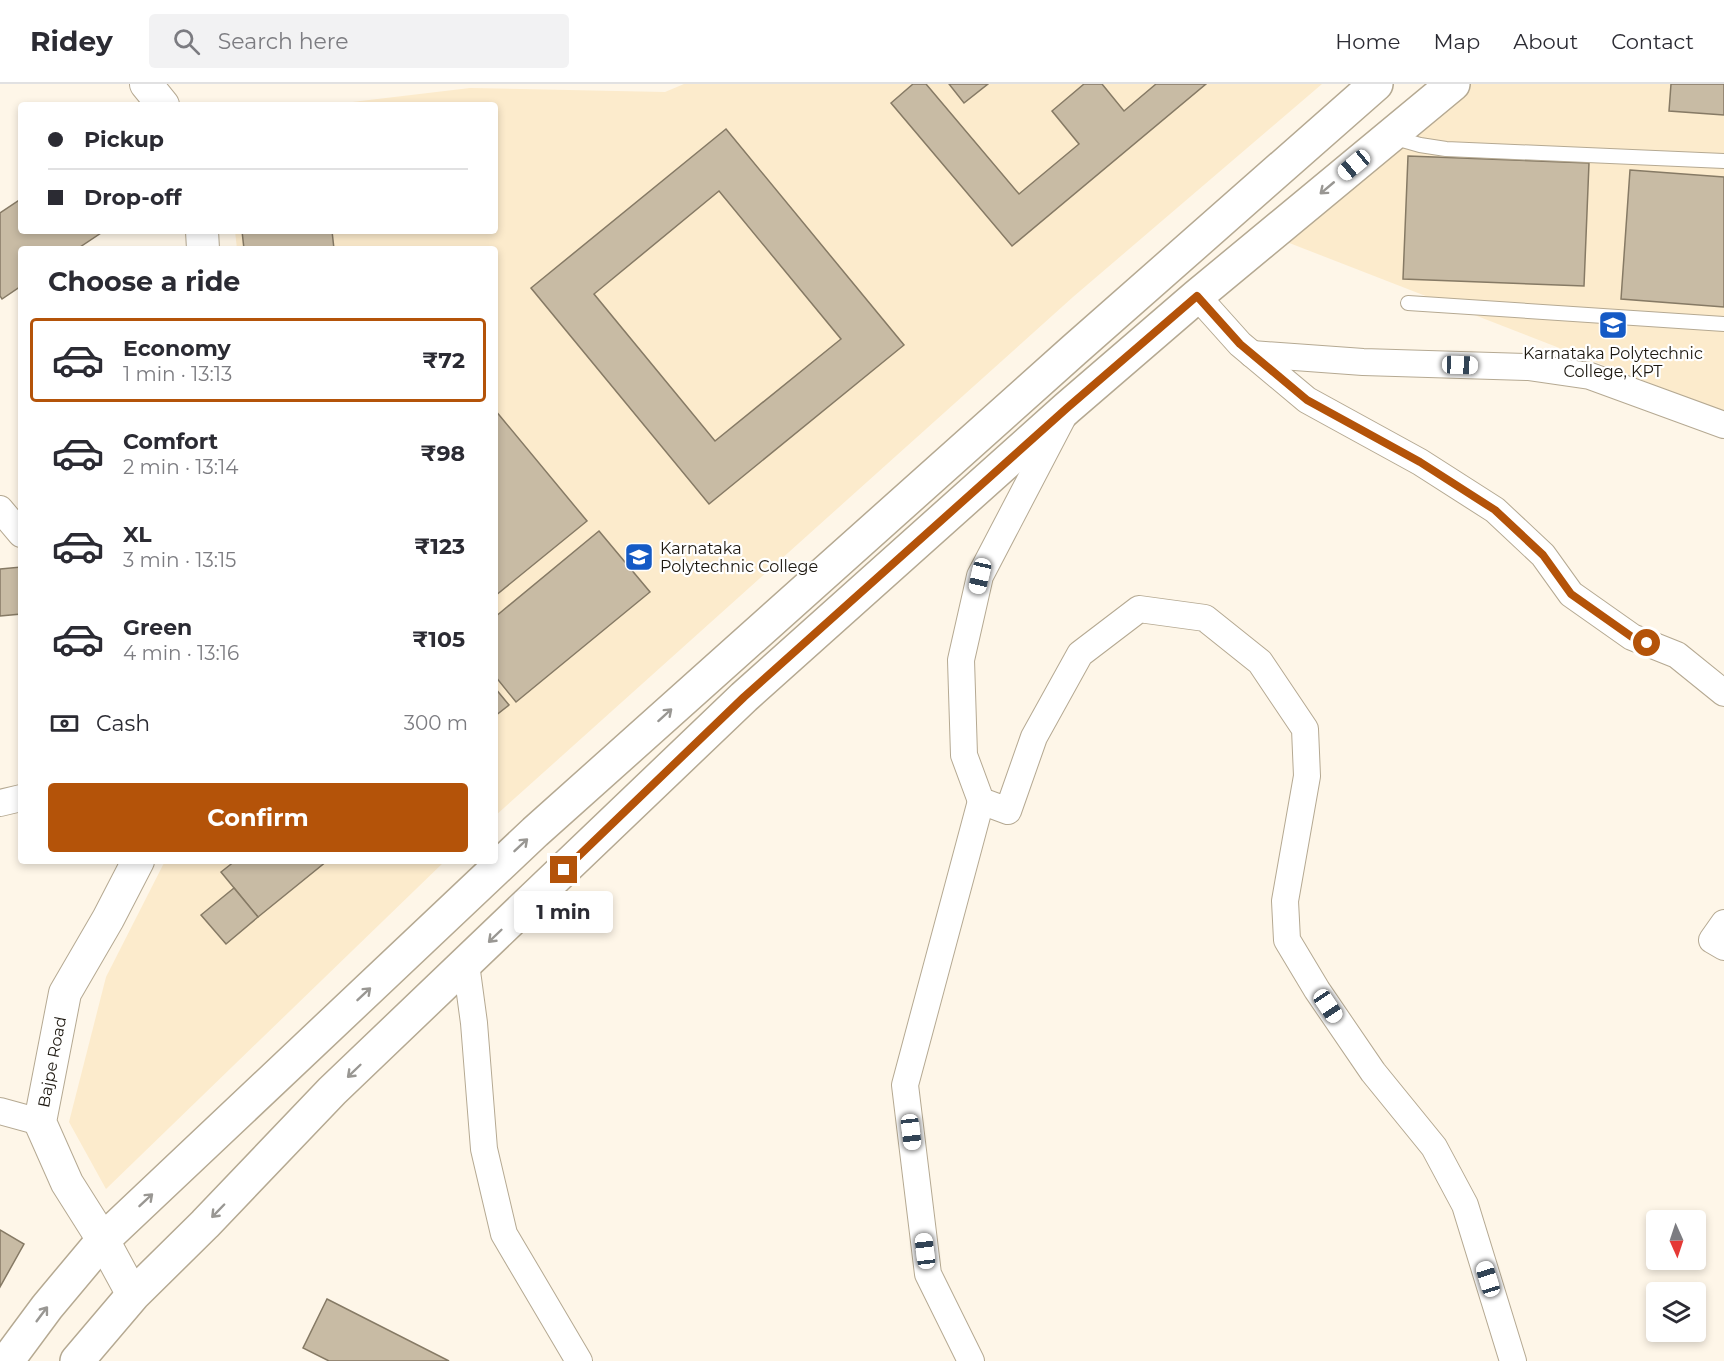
<!DOCTYPE html>
<html lang="en">
<head>
<meta charset="utf-8">
<style>
  :root { --surface:#fff; --page:#f2f2f3; --text:#2b2b33; --muted:#7c7c81; --line:#e1e1e2; --accent:#b45309 }
  body { margin:0; font-family:Montserrat,sans-serif; background:var(--page); color:var(--text); height:100vh; display:flex; flex-direction:column; font-size:22px; white-space:nowrap }
  * { box-sizing:border-box; margin:0 }
  p { font-size:20px; color:var(--muted) }
  .icon { flex:none; width:33px; height:33px; fill:none; stroke:currentColor; stroke-width:2; stroke-linecap:round; stroke-linejoin:round }
  .map { position:relative; flex:1; overflow:hidden }
  .sheet { position:absolute; left:18px; top:162px; width:480px; height:618px; display:flex; flex-direction:column; background:var(--surface); border-radius:6px; box-shadow:0 3px 9px #0003 }
  .sheet>* { flex:none }
  .guide { position:absolute; left:18px; top:18px; width:480px; height:132px; border-radius:6px; box-shadow:0 3px 9px #0003; display:grid; align-content:center; height:132px; padding:0 30px; background:var(--surface) }
  .needle { width:39px; rotate:177deg }
  .controls { position:absolute; left:1646px; top:1126px; display:grid; gap:12px }
  .controls a { display:grid; place-items:center; width:60px; height:60px; border-radius:6px; background:var(--surface); box-shadow:0 3px 9px #0003; font-size:30px }
  .end { position:absolute; width:27px; height:27px; margin:-14px; border:8px solid #b45309; background:#fff; box-shadow:0 0 0 3px #fff }
  .from { border-radius:50% }
  .bubble { position:absolute; height:42px; border-radius:6px; background:var(--surface); box-shadow:0 3px 9px #0003; font-size:20px; font-weight:700; line-height:42px; text-align:center }
  .car { position:absolute; width:18px; height:36px; margin:-18px -9px; border-radius:8px; box-shadow:0 0 4px 2px #0007; background:linear-gradient(#fff 24%,#345 0 40%,#fff 0 76%,#345 0 86%,#fff 0) }
  .guide b { display:flex; align-items:center; gap:21px; height:57px; font-size:22px }
  .guide b+b { border-top:2px solid var(--line) }
  .guide i { width:15px; height:15px; background:var(--text) }
  ul { padding:0; list-style:none }
  li { display:flex; align-items:center; gap:18px; height:84px; margin:0 12px 9px; padding:0 18px; border:3px solid transparent; border-radius:6px }
  li div { flex:1 }
  li b { display:block; font-size:22px }
  li em { font-style:normal; font-weight:700 }
  li.on { border-color:var(--accent) }
  li>.icon { width:54px; height:54px; stroke-width:1.5 }
  h2 { padding:0 30px; font-size:27px; line-height:72px }
  .pay { display:flex; align-items:center; gap:15px; height:66px; padding:0 30px; font-size:22px }
  .pay p { margin-inline-start:auto }
  .primary-button { display:flex; gap:12px; margin-top:auto; padding:12px 30px }
  .primary-button a { flex:1; height:69px; border-radius:6px; background:var(--accent); color:#fff; font-size:24px; font-weight:700; line-height:69px; text-align:center }
  header { display:flex; align-items:center; gap:36px; box-sizing:border-box; height:84px; padding:0 30px; background:var(--surface); border-bottom:2px solid var(--line) }
  header strong { font-size:28px }
  nav { display:flex; gap:33px; margin-inline-start:auto; font-size:21px }
  .search { width:420px; height:54px; background:var(--page); display:flex; align-items:center; gap:15px; box-sizing:border-box; padding:0 21px; border-radius:6px; color:var(--muted); font-size:22px }
  .map>svg:first-child { display:block }
  .built { fill:#fcebcc }
  .building { fill:#c8bba4; stroke:#867a65; stroke-width:1.5; fill-rule:evenodd }
  .lines { fill:none; stroke-linecap:round; stroke-linejoin:round }
  .service-casing { stroke:#b5a992; stroke-width:16 }
  .minor-casing { stroke:#b5a992; stroke-width:28 }
  .tertiary-casing { stroke:#b5a992; stroke-width:34 }
  .primary-casing { stroke:#b5a992; stroke-width:36 }
  .service { stroke:#fff; stroke-width:14 }
  .minor { stroke:#fff; stroke-width:26 }
  .tertiary { stroke:#fff; stroke-width:32 }
  .primary { stroke:#fff; stroke-width:33 }
  .oneway { stroke:#999793 }
  .route { stroke:#b45309; stroke-width:8 }
  .labels { text-anchor:middle; dominant-baseline:central; stroke-width:4.5; stroke-linejoin:round; paint-order:stroke }
  .poi-label { font-size:16px; fill:#1d1810; stroke:#fff }
  .street-label { font-size:16px; fill:#1d1810; stroke:#fff }
</style>
</head>
<body>
<header>
<strong>Ridey</strong>
<div class="search"><svg class="icon" aria-label="search" viewBox="0 0 24 24"><circle cx="10" cy="10" r="6"/><path d="M15 15l6 6"/></svg>Search here</div>
<nav><a>Home</a><a>Map</a><a>About</a><a>Contact</a></nav>
</header>
<div class="map">
<svg width="1724" height="1277" viewBox="0 0 1724 1277">
  <rect width="100%" height="100%" fill="#fef6e8"/>
  <g class="built">
    <path d="M684,0H1322L1073,213L495,732V165H237L235,147H495V21H327L470,4L665,8Z"/>
    <path d="M1466,0H1724V328L1279,155Z"/>
    <path d="M165,777H445L106,1105L69,1038L106,893Z"/>
  </g>
  <g class="building">
    <path d="M913,0H926L1019,110L1079,60L1052,27L1084,0H1102L1124,27L1156,0H1206L1012,162L891,19Z"/>
    <path d="M949,0H988L964,19Z"/>
    <path d="M1671,0H1724V31L1669,27Z"/>
    <path d="M726,45L904,261L709,420L531,204ZM719,107L841,255L715,357L594,210Z"/>
    <path d="M1408,72L1589,79L1584,202L1403,195Z"/>
    <path d="M1630,86L1724,93V223L1621,215Z"/>
    <path d="M21,115V147H104L77,165H21V202L2,215L0,212V129Z"/>
    <path d="M242,147H332L334,165H244Z"/>
    <path d="M495,326L587,437L495,512Z"/>
    <path d="M599,447L650,508L516,618L495,592V533Z"/>
    <path d="M21,483V530L0,532V485Z"/>
    <path d="M495,604L509,621L495,632Z"/>
    <path d="M235,777H327L258,833L221,788Z"/>
    <path d="M234,804L258,833L226,860L201,831Z"/>
    <path d="M0,1146L24,1160L0,1203Z"/>
    <path d="M327,1215L449,1277H329L303,1264Z"/>
  </g>
  <g class="lines">
    <g class="service-casing">
      <g id="service">
        <path d="M1392,53L1420,61L1446,65L1724,77"/>
        <path d="M1408,219L1724,240"/>
      </g>
    </g>
    <g class="minor-casing">
      <g id="minor">
        <path d="M1197,212L1240,260L1307,316L1420,378L1495,426L1543,471L1571,510L1632,553L1677,571L1724,609"/>
        <path d="M1252,270L1363,278L1528,283L1590,292L1724,341"/>
        <path d="M1062,335L980,492L961,576L964,671L981,717L1008,727L1034,653L1080,570L1139,525L1205,534L1260,578L1305,645L1307,692L1285,817L1287,856L1317,906L1373,988L1434,1063L1465,1121L1513,1277"/>
        <path d="M0,425L21,450"/>
        <path d="M0,719L21,714"/>
        <path d="M1724,839L1712,856L1724,863"/>
        <path d="M466,880L474,939L484,1065L504,1150L579,1277"/>
        <path d="M0,1027L40,1038"/>
        <path d="M971,1277L928,1190L905,1001L981,717"/>
      </g>
    </g>
    <g class="tertiary-casing">
      <g id="tertiary">
        <path d="M146,0L163,21"/>
        <path d="M202,147L203,165"/>
        <path id="s1" d="M133,1211L103,1156L67,1099L40,1038L65,909L108,835L138,777"/>
      </g>
    </g>
    <g class="primary-casing">
      <g id="primary">
        <path d="M7,1277L47,1223L103,1156L535,748L1074,266L1376,0"/>
        <path d="M77,1277L133,1211L205,1140L332,1007L744,613L1067,324L1197,212L1453,0"/>
      </g>
    </g>
    <use href="#service" class="service"/>
    <use href="#minor" class="minor"/>
    <use href="#tertiary" class="tertiary"/>
    <use href="#primary" class="primary"/>
  </g>
  <defs><path id="oneway-shaft" d="M-6 0H5M1.5-3L5.5 0L1.5 3" fill="none" stroke-width="1.6" stroke-linecap="round" stroke-linejoin="round" transform="scale(1.5)"/></defs>
  <g class="oneway">
    <use href="#oneway-shaft" transform="translate(1327 104) rotate(140)"/>
    <use href="#oneway-shaft" transform="translate(665 631) rotate(-42)"/>
    <use href="#oneway-shaft" transform="translate(521 761) rotate(-43)"/>
    <use href="#oneway-shaft" transform="translate(495 852) rotate(136)"/>
    <use href="#oneway-shaft" transform="translate(364 910) rotate(-43)"/>
    <use href="#oneway-shaft" transform="translate(354 987) rotate(136)"/>
    <use href="#oneway-shaft" transform="translate(146 1116) rotate(-43)"/>
    <use href="#oneway-shaft" transform="translate(218 1127) rotate(134)"/>
    <use href="#oneway-shaft" transform="translate(42 1230) rotate(-53)"/>
  </g>
  <g class="lines">
    <path class="route" d="M564,786L744,613L1067,324L1197,212L1240,260L1307,316L1420,378L1495,426L1543,471L1571,510L1632,553L1647,559"/>
  </g>
  <defs>
    <g id="university-square" transform="scale(1.5)"><rect x="-9" y="-9" width="18" height="18" rx="4" fill="#155ac5" stroke="#fff"/><path d="M0-5L7-2L0 1L-7-2ZM-4 1L0 2.5L4 1V4Q0 6-4 4Z" fill="#fff"/></g>
  </defs>
  <g fill-rule="evenodd">
    <use href="#university-square" x="1613" y="241"/>
    <use href="#university-square" x="639" y="473"/>
  </g>
  <g class="labels">
    <g class="poi-label">
      <text x="1613" y="269">Karnataka Polytechnic<tspan x="1613" dy="18">College, KPT</tspan></text>
      <text x="660" y="464" text-anchor="start">Karnataka<tspan x="660" dy="18">Polytechnic College</tspan></text>
    </g>
    <g class="street-label">
      <text stroke="none"><textPath href="#s1" startOffset="258">Bajpe Road</textPath></text>
    </g>
  </g>
</svg>
<div class="controls">
<a><svg class="needle" viewBox="-14 -14 28 28"><path d="M0-13l5 13h-10z" fill="#e53935"/><path d="M0 13l5-13h-10z" fill="#7c7c81"/></svg></a>
<a><svg class="icon" aria-label="layers" viewBox="0 0 24 24"><path d="M12 4l9 5-9 5-9-5zM3 14l9 5 9-5"/></svg></a>
</div>
<i class="end from" style="left:1647px;top:559px"></i>
<i class="end" style="left:564px;top:786px"></i>
<div class="bubble" style="left:514px;top:807px;width:99px">1 min</div>
<i class="car" style="left:1354px;top:81px;rotate:230deg"></i>
<i class="car" style="left:1460px;top:281px;rotate:92deg"></i>
<i class="car" style="left:980px;top:492px;rotate:193deg"></i>
<i class="car" style="left:1328px;top:922px;rotate:146deg"></i>
<i class="car" style="left:911px;top:1048px;rotate:173deg"></i>
<i class="car" style="left:925px;top:1167px;rotate:353deg"></i>
<i class="car" style="left:1488px;top:1195px;rotate:343deg"></i>
<div class="guide">
<b><i class="from"></i>Pickup</b>
<b><i></i>Drop-off</b>
</div>
<section class="sheet">
<h2>Choose a ride</h2>
<ul>
<li class="on"><svg class="icon" aria-label="car" viewBox="0 0 24 24"><path d="M5 17H2v-5l4-1 3-4h7l3 4 3 1v5h-3M9 17h6M6 11h13"/><circle cx="7" cy="17" r="2"/><circle cx="17" cy="17" r="2"/></svg><div><b>Economy</b><p>1 min · 13:13</p></div><em>₹72</em></li>
<li><svg class="icon" aria-label="car" viewBox="0 0 24 24"><path d="M5 17H2v-5l4-1 3-4h7l3 4 3 1v5h-3M9 17h6M6 11h13"/><circle cx="7" cy="17" r="2"/><circle cx="17" cy="17" r="2"/></svg><div><b>Comfort</b><p>2 min · 13:14</p></div><em>₹98</em></li>
<li><svg class="icon" aria-label="car" viewBox="0 0 24 24"><path d="M5 17H2v-5l4-1 3-4h7l3 4 3 1v5h-3M9 17h6M6 11h13"/><circle cx="7" cy="17" r="2"/><circle cx="17" cy="17" r="2"/></svg><div><b>XL</b><p>3 min · 13:15</p></div><em>₹123</em></li>
<li><svg class="icon" aria-label="car" viewBox="0 0 24 24"><path d="M5 17H2v-5l4-1 3-4h7l3 4 3 1v5h-3M9 17h6M6 11h13"/><circle cx="7" cy="17" r="2"/><circle cx="17" cy="17" r="2"/></svg><div><b>Green</b><p>4 min · 13:16</p></div><em>₹105</em></li>
</ul>
<div class="pay"><svg class="icon" aria-label="cash" viewBox="0 0 24 24"><path d="M3 7h18v10H3z"/><circle cx="12" cy="12" r="2"/></svg>Cash<p>300 m</p></div>
<div class="primary-button"><a>Confirm</a></div>
</section>
</div>
</body>
</html>
